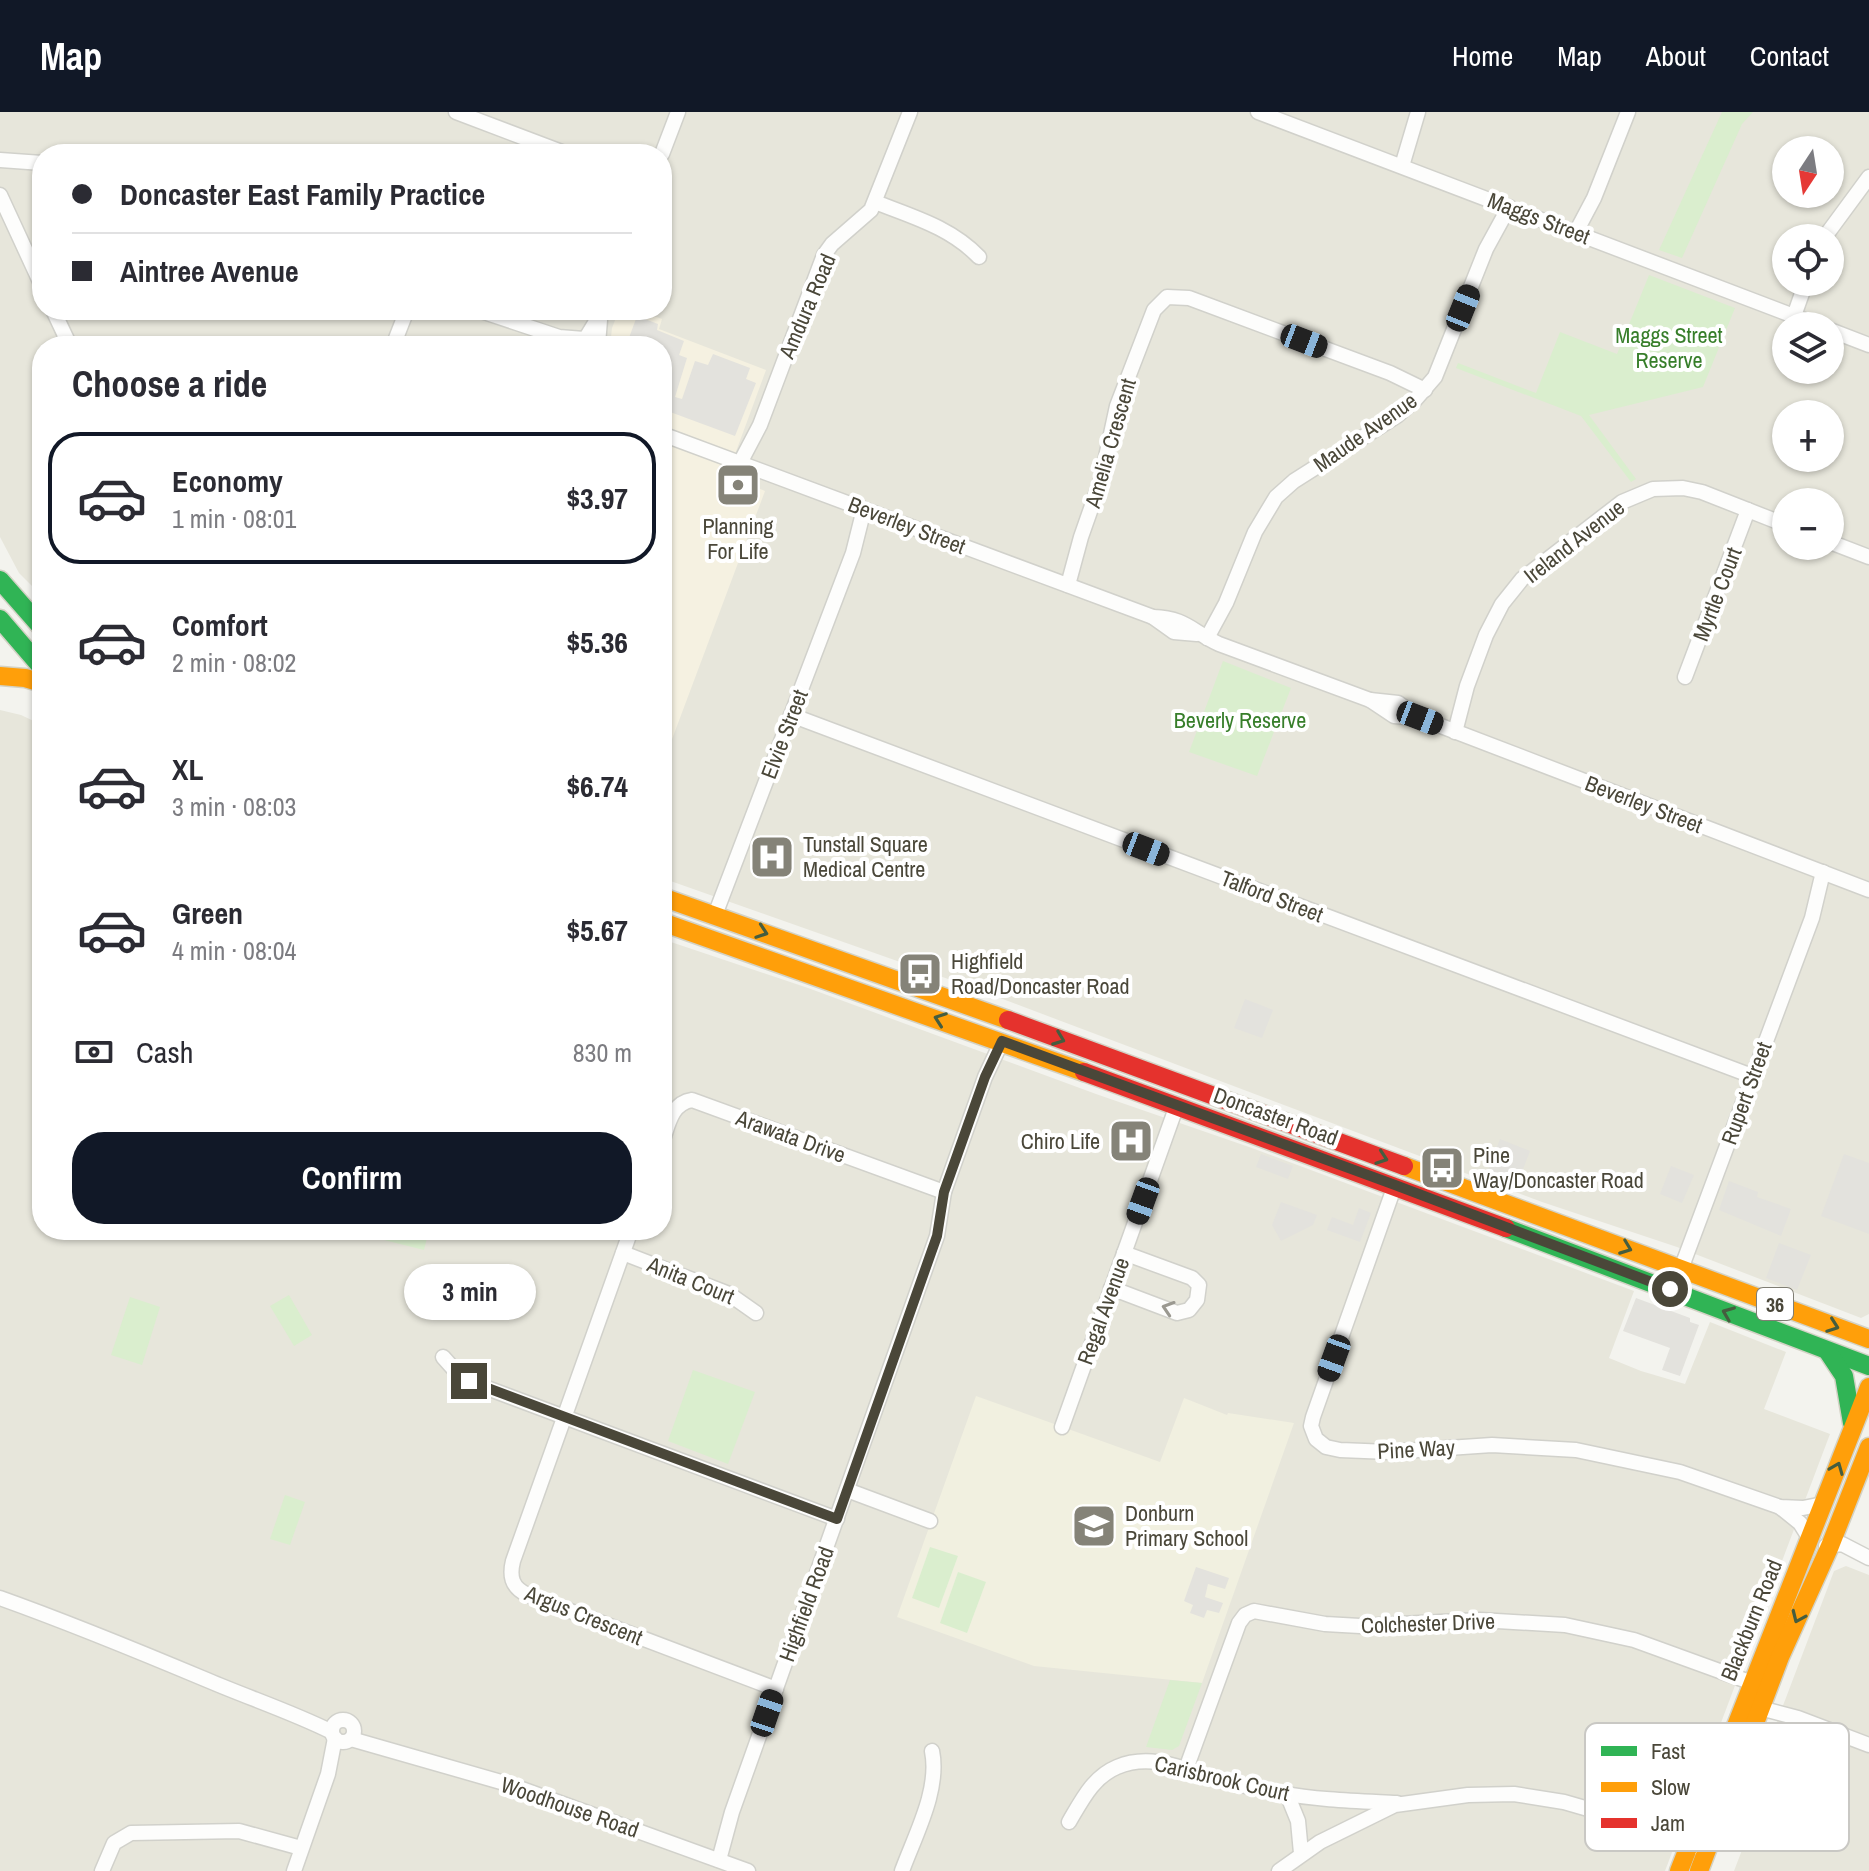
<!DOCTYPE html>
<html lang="en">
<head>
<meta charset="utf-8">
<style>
  :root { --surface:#fff; --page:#f2f2f3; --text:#2b2b33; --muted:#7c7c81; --line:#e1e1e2; --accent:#111827 }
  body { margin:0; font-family:"Archivo Narrow",sans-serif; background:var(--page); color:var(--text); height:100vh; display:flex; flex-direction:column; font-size:30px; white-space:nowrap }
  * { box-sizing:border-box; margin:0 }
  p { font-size:26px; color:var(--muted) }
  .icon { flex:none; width:44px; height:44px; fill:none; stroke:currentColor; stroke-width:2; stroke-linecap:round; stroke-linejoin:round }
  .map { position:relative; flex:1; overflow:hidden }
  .drawer { position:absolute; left:32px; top:224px; width:640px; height:904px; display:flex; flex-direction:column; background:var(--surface); border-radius:32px; box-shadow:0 2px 6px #0004 }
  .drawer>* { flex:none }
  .banner { position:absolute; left:32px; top:32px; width:640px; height:176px; border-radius:32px; box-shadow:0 2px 6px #0004; display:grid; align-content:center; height:176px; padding:0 40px; background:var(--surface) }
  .needle { width:52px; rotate:192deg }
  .tools { position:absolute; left:1772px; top:24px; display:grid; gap:16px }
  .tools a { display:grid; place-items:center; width:72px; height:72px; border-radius:50%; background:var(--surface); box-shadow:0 2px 6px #0004; font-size:40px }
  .end { position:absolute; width:36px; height:36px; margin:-18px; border:10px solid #4a4739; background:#fff; box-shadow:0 0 0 4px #fff }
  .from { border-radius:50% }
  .bubble { position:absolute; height:56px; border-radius:28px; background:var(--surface); box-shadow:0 2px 6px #0004; font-size:26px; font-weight:700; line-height:56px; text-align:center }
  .car { position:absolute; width:24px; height:48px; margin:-24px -12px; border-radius:10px; box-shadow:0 0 6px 2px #0007; background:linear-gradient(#222 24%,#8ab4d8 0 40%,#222 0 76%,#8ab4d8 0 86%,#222 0) }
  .banner b { display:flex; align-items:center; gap:28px; height:76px; font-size:30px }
  .banner b+b { border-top:2px solid var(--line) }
  .banner i { width:20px; height:20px; background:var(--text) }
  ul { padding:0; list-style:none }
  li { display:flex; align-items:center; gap:24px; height:132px; margin:0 16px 12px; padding:0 24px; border:4px solid transparent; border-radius:32px }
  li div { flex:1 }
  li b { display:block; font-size:30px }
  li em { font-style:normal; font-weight:700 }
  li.on { border-color:var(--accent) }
  li>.icon { width:72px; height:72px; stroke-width:1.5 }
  h2 { padding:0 40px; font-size:36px; line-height:96px }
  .pay { display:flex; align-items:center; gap:20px; height:88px; padding:0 40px; font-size:30px }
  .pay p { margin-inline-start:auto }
  .primary-button { display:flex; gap:16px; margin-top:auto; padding:16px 40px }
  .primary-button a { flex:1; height:92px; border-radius:32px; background:var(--accent); color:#fff; font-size:32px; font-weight:700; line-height:92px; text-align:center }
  header { display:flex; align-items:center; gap:48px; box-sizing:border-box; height:112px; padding:0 40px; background:var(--accent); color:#fff }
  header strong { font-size:38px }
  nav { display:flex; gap:44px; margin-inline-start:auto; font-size:28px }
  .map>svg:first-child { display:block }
  .residential { fill:#e7e6db; fill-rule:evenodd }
  .commercial { fill:#f5f1e1 }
  .education { fill:#f1f0e0 }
  .green { fill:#daeece }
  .parking { fill:#e3e2dd }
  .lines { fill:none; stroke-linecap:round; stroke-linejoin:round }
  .street-casing { stroke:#d1d1cb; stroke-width:17 }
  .fast-casing { stroke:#d3d2c5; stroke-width:21 }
  .slow-casing { stroke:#d3d2c5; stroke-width:21 }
  .jam-casing { stroke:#d3d2c5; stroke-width:21 }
  .street { stroke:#fdfdfc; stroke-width:14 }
  .fast { stroke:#30b455; stroke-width:18 }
  .slow { stroke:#ff9f0a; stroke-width:18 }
  .jam { stroke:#e5322d; stroke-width:18 }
  .oneway { stroke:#455d3f }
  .oneway2 { stroke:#9b9991 }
  .route { stroke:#4a4739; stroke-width:10 }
  .labels { text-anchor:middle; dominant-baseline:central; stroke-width:8; stroke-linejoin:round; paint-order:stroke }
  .shield { fill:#fff; stroke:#807e74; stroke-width:2 }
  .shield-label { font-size:20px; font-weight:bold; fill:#4a4739 }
  .street-label { font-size:22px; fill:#4a4739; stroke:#fff }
  .park-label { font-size:22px; fill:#377e2a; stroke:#fff }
  .poi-label { font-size:22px; fill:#4a4739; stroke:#fff; text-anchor:start }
  .key { fill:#fff; stroke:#c9c8c4; stroke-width:2 }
  .key-label { font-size:22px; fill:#4a4739 }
</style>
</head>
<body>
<header>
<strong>Map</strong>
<nav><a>Home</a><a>Map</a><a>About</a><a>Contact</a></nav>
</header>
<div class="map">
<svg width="1869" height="1759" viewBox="0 0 1869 1759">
  <rect width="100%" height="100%" fill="#f3f3ee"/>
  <g class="residential">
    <path d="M0,0H1869V1202L1861,1206L1677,1135L1542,1090L968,874L662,766V234H42V484L19,461L0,425ZM1786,38H1830V82H1786ZM42,42H662V198H42ZM1786,126H1830V170H1786ZM1786,214H1830V258H1786ZM1786,302H1830V346H1786ZM1786,390H1830V434H1786Z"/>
    <path d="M0,598L21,603L42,613V1118H662V827L808,876L1096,982L1249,1035L1634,1179L1609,1246L1641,1259L1685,1272L1710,1210L1786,1240L1764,1297L1830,1322L1665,1759H0Z"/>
    <path d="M1846,1454L1869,1463V1759H1734L1763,1683L1751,1678L1834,1459Z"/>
  </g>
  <path class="commercial" d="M619,198H637L662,207L659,217L766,258L727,364L765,379L662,654V234H610L612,216Z"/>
  <path class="education" d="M976,1284L1160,1350L1184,1286L1227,1303L1228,1301L1294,1311L1202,1571L1034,1554L897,1505Z"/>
  <g class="green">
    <path d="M1722,0H1753L1742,12L1682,146L1659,138Z"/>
    <path d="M1649,163L1735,196L1703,275L1589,303L1636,367L1631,370L1581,304L1456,256L1458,251L1536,281L1560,220L1617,242Z"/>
    <path d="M1223,549L1291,576L1257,664L1189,640Z"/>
    <path d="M382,1118H429L424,1138L380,1127Z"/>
    <path d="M289,1183L312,1223L294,1234L270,1194Z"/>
    <path d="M130,1185L160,1195L142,1253L111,1243Z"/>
    <path d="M693,1258L755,1280L728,1352L668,1329Z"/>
    <path d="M285,1383L305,1390L290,1433L270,1427Z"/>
    <path d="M930,1435L958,1444L939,1496L912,1486Z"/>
    <path d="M958,1460L986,1470L967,1521L940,1511Z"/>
    <path d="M1170,1568L1202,1571L1179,1634L1172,1638L1146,1635Z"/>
  </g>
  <g class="parking">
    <path d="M637,204L658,212L657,218L684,229L679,243L687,246L675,285L682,287L695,249L708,253L713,242L750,256L746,267L756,271L735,324L662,297V234H626Z"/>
    <path d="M1245,887L1273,898L1262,926L1234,916Z"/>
    <path d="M1500,1027L1530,1039L1517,1073L1487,1061Z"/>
    <path d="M1261,1042L1293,1054L1288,1067L1256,1055Z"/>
    <path d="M1844,1042L1869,1051V1122L1821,1104Z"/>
    <path d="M1671,1054L1694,1063L1682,1091L1660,1082Z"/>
    <path d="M1729,1069L1758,1080L1757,1085L1791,1097L1781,1124L1719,1098Z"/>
    <path d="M1281,1090L1317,1103L1313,1113L1281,1129L1272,1113Z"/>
    <path d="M1359,1096L1371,1101L1360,1130L1327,1118L1332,1105L1353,1113Z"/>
    <path d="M1779,1131L1811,1143L1797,1178L1766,1166Z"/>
    <path d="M1636,1186L1690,1206V1210L1699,1213L1680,1264L1662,1258L1670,1236L1623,1219Z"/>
    <path d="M1196,1455L1229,1466L1225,1477L1208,1472L1205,1485L1223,1491L1219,1501L1207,1498L1204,1506L1190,1501L1193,1493L1184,1489Z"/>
  </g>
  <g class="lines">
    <g class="street-casing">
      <g id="street">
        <path d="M456,0L567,42"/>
        <path d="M1258,0L1820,214"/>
        <path d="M662,42L678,0"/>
        <path d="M0,48L42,51"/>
        <path d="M1402,54L1418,0"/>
        <path d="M0,83L42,174"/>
        <path d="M875,90C913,105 950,115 979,145"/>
        <path d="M1576,120L1594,86L1628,0"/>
        <path d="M1824,126L1869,65"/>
        <path d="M53,198L70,234"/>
        <path d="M478,198L559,225L584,227"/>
        <path d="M1794,204L1806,170"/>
        <path d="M1830,218L1869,233"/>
        <path d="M598,232L600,208"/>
        <path d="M393,234L407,198"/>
        <path d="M579,234L586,226L603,198"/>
        <path d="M662,322L1153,505C1186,506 1191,519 1219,532L1370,588L1394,604L1420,606L1869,778"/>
        <path d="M740,351L760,313L824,143L832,132L871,98L910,0"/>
        <path d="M1830,430L1869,445"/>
        <path d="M1068,473L1081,425L1101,368L1117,294L1154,198L1167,185L1189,186L1390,261L1425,278"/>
        <path d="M1153,505L1174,520L1197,522"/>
        <path d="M1207,526L1226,491L1255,420L1276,385L1294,369L1398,303L1415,288L1435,265L1486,137L1509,95"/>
        <path d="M1685,565L1748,398"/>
        <path d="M1370,588L1398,591L1419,606"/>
        <path d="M791,603L1752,964"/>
        <path d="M1455,620L1467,574L1486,523L1502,492L1522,467L1622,390L1653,377L1683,376L1702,380L1786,413"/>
        <path d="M715,803L853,441L864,397"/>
        <path d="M662,1031C668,1014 671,991 692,988L944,1080"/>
        <path d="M1395,1073L1313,1305L1311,1314L1316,1327L1326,1335L1340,1338L1389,1340L1492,1333L1576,1338L1680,1360L1780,1395L1803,1396L1823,1392"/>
        <path d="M631,1118L513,1449C509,1465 512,1476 528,1483L776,1577"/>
        <path d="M623,1141L729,1182L756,1201"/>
        <path d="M1681,1157L1812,806L1823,760"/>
        <path d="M1111,1176L1177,1201L1189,1198L1197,1188L1199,1173L1192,1166L1124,1141"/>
        <path d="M443,1245L460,1264L479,1273L837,1407"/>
        <path d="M1062,1315L1177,993"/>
        <path d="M847,1378L930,1409"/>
        <path d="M1780,1395L1800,1411L1810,1427"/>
        <path d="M1826,1434L1842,1432L1869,1446"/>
        <path d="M0,1486C70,1511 138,1539 207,1568C249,1586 292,1600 332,1620"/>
        <path d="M1756,1595L1798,1606L1869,1633"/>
        <circle cx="343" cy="1619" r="11"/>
        <path d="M351,1627L508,1672L748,1759"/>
        <path d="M1186,1657L1239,1511L1245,1503L1254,1499L1325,1512L1360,1514L1480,1508L1565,1513L1634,1528L1758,1573"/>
        <path d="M1287,1682L1298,1709L1301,1741"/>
        <path d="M1069,1710C1082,1688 1093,1665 1117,1655C1152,1640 1186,1658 1219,1668C1239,1673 1260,1677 1280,1681C1318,1688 1358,1689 1397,1691"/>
        <path d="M719,1748L732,1700L937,1124L944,1080L985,965L1002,929"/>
        <path d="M102,1759L114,1731L131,1721L239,1719L301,1736"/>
        <path d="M294,1759L328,1662L335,1626"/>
        <path d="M902,1759C915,1723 940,1678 932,1639"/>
        <path d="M1279,1759L1320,1730L1395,1693L1468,1683L1514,1682L1564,1690L1602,1701L1696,1735"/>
      </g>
    </g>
    <g class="fast-casing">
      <g id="fast">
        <path d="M0,468L42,516"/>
        <path d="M0,507L42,556"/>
        <path d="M1506,1116L1869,1254"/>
        <path d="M1828,1240L1844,1264L1852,1311"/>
      </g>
    </g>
    <g class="slow-casing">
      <g id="slow">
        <path d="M0,564L25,566L42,571"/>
        <path d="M662,785L1008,908"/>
        <path d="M662,810L1084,960"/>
        <path d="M1404,1054L1869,1227"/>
        <path d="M1679,1759L1869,1275"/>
        <path d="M1699,1759L1780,1545L1830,1434L1869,1335"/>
      </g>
    </g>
    <g class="jam-casing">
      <g id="jam">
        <path d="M1008,908L1404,1054"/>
        <path d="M1084,960L1506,1116"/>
      </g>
    </g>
    <use href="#street" class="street"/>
    <use href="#fast" class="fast"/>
    <use href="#slow" class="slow"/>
    <use href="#jam" class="jam"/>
  </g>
  <defs><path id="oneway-chevron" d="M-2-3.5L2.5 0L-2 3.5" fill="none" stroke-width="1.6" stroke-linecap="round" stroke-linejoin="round" transform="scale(2)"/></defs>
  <g class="oneway">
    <use href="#oneway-chevron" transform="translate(762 820) rotate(19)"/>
    <use href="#oneway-chevron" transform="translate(940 907) rotate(-160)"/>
    <use href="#oneway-chevron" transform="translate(1059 927) rotate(21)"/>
    <use href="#oneway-chevron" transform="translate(1382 1046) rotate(19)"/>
    <use href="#oneway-chevron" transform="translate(1626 1136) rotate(21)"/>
    <use href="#oneway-chevron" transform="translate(1728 1201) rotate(-158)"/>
    <use href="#oneway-chevron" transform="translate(1833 1214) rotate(20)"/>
    <use href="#oneway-chevron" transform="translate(1837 1356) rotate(-68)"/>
    <use href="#oneway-chevron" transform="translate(1798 1505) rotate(114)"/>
  </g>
  <use class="oneway2" href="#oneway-chevron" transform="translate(1168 1196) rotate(-162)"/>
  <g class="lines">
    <path class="route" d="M469,1269L837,1407L937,1124L944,1080L985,965L1002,929L1395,1073L1670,1177"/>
  </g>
  <defs>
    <g id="bank-square" transform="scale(2.3)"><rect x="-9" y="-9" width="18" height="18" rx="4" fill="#858378" stroke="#fff"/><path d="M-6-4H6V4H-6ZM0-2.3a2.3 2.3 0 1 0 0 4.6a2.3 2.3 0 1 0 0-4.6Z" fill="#fff"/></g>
    <g id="hospital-square" transform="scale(2.3)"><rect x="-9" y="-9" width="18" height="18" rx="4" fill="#858378" stroke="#fff"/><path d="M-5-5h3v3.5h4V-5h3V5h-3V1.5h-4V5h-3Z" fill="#fff"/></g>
    <g id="bus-square" transform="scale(2.3)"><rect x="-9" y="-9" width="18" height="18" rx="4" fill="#858378" stroke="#fff"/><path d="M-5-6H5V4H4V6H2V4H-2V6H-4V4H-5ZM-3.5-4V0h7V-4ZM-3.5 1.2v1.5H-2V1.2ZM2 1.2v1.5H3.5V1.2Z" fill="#fff"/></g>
    <g id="school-square" transform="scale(2.3)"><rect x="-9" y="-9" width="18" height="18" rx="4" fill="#858378" stroke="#fff"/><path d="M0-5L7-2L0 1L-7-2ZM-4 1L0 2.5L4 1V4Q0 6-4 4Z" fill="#fff"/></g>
  </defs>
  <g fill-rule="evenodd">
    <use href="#bank-square" x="738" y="373"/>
    <use href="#hospital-square" x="772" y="745"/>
    <use href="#bus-square" x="920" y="862"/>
    <use href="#hospital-square" x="1131" y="1029"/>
    <use href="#bus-square" x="1442" y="1056"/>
    <use href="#school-square" x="1094" y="1414"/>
  </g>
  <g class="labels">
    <rect class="shield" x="1757" y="1176" width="36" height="32" rx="6"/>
    <g class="shield-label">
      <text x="1775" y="1192">36</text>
    </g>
    <g class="street-label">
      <text transform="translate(1539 106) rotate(21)">Maggs Street</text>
      <text transform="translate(807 194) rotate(-67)">Amdura Road</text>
      <text transform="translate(1365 320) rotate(-35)">Maude Avenue</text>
      <text transform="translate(1110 331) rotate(-74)">Amelia Crescent</text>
      <text transform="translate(907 413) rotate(21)">Beverley Street</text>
      <text transform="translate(1574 429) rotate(-38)">Ireland Avenue</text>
      <text transform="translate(1717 482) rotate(-69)">Myrtle Court</text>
      <text transform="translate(784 622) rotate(-69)">Elvie Street</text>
      <text transform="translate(1644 692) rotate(21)">Beverley Street</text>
      <text transform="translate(1272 784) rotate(21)">Talford Street</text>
      <text transform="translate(1746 981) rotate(-70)">Rupert Street</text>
      <text transform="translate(1276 1004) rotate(20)">Doncaster Road</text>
      <text transform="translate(791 1024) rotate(20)">Arawata Drive</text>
      <text transform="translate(691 1168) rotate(22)">Anita Court</text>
      <text transform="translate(1103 1199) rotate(-70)">Regal Avenue</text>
      <text transform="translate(1416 1337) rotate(-3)">Pine Way</text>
      <text transform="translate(806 1492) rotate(-70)">Highfield Road</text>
      <text transform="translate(584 1503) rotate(22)">Argus Crescent</text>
      <text transform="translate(1751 1508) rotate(-68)">Blackburn Road</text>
      <text transform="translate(1428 1511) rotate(-2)">Colchester Drive</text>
      <text transform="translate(1222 1666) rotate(13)">Carisbrook Court</text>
      <text transform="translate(570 1695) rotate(19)">Woodhouse Road</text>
    </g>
    <g class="park-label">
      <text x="1669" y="223">Maggs Street<tspan x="1669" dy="25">Reserve</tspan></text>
      <text x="1240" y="608">Beverly Reserve</text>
    </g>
    <g class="poi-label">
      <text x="738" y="414" text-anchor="middle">Planning<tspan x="738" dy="25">For Life</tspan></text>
      <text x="803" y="732">Tunstall Square<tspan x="803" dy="25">Medical Centre</tspan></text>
      <text x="951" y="849">Highfield<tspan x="951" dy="25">Road/Doncaster Road</tspan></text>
      <text x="1100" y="1029" text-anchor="end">Chiro Life</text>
      <text x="1473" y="1043">Pine<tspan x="1473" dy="25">Way/Doncaster Road</tspan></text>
      <text x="1125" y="1401">Donburn<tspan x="1125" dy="25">Primary School</tspan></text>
    </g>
  </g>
  <rect x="1585" y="1611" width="264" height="128" rx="12" class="key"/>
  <rect x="1601" y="1634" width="36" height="10" fill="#30b455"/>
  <rect x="1601" y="1670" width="36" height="10" fill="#ff9f0a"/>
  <rect x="1601" y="1706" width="36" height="10" fill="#e5322d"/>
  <g class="key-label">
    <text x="1651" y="1647">Fast</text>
    <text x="1651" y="1683">Slow</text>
    <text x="1651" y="1719">Jam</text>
  </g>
</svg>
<div class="tools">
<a><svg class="needle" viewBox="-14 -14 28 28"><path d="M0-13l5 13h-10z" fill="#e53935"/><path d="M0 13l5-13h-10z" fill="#7c7c81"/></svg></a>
<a><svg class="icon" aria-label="locate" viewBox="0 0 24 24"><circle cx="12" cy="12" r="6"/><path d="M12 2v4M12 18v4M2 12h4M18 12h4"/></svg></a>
<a><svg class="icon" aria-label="layers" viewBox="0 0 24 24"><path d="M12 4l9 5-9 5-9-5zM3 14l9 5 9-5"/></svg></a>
<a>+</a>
<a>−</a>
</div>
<i class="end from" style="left:1670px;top:1177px"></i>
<i class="end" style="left:469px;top:1269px"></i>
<div class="bubble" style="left:404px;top:1152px;width:132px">3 min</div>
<i class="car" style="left:1463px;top:196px;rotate:22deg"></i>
<i class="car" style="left:1304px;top:229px;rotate:111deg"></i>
<i class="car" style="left:1420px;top:606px;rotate:111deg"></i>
<i class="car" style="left:1146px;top:737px;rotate:111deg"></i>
<i class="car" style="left:1143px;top:1089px;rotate:200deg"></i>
<i class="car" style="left:1334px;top:1246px;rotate:200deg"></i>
<i class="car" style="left:767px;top:1601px;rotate:19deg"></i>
<div class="banner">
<b><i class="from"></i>Doncaster East Family Practice</b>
<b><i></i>Aintree Avenue</b>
</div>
<section class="drawer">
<h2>Choose a ride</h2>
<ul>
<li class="on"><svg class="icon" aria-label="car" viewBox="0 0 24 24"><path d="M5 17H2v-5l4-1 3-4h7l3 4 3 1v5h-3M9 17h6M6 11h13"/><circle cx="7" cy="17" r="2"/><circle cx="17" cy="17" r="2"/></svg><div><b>Economy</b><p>1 min · 08:01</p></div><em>$3.97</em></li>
<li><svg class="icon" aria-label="car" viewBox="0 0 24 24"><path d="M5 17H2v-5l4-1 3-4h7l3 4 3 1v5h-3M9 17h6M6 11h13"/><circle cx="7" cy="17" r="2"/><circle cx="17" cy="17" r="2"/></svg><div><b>Comfort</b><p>2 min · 08:02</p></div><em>$5.36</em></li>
<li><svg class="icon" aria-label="car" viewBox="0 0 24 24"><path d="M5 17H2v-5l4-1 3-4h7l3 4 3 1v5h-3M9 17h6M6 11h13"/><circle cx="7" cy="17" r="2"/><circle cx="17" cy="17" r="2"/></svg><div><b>XL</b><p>3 min · 08:03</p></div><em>$6.74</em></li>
<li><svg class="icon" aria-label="car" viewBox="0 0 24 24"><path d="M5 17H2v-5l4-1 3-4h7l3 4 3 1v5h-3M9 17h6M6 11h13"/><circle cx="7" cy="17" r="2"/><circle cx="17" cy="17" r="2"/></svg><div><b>Green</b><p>4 min · 08:04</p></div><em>$5.67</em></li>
</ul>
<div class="pay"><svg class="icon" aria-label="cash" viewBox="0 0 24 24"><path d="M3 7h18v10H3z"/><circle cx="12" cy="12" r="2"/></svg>Cash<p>830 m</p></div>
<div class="primary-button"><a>Confirm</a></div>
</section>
</div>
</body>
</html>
